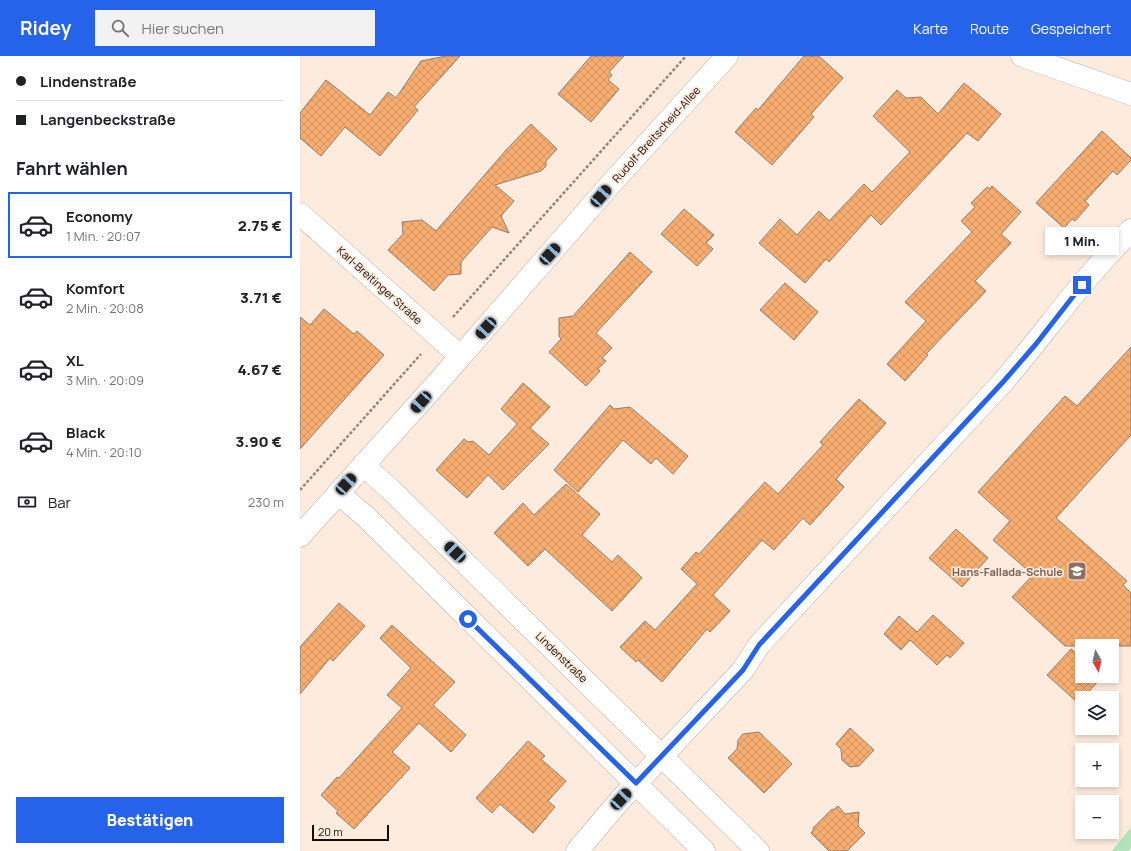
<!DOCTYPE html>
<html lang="de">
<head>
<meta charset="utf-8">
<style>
  :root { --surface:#fff; --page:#f2f2f2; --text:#202124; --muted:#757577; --line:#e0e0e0; --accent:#2563eb }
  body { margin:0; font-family:Manrope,sans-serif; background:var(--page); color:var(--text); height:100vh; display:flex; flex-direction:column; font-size:15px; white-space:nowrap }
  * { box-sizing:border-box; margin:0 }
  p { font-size:13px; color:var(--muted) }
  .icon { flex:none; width:22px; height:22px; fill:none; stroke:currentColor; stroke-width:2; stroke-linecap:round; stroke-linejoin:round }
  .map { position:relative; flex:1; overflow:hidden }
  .side { display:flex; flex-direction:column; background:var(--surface); width:300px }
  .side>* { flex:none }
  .hud { display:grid; align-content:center; height:88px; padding:0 16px; background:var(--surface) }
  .needle { width:26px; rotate:172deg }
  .controls { position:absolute; left:775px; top:583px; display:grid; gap:8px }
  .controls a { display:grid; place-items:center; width:44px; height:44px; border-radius:0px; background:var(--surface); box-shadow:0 2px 6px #0003; font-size:20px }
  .scale { position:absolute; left:12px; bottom:10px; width:77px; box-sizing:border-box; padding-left:4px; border:2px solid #120b06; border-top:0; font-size:11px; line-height:14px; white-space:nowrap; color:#120b06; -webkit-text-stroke:3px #fdebde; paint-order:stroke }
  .end { position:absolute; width:18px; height:18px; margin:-9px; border:5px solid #2563eb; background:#fff; box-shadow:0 0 0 2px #fff }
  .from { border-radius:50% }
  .bubble { position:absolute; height:28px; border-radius:0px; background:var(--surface); box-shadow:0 2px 6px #0003; font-size:13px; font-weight:800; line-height:28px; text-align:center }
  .car { position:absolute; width:12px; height:24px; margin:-12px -6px; border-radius:5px; box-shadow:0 0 3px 1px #0007; background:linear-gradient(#222 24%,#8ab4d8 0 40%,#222 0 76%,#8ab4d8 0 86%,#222 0) }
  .hud b { display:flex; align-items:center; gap:14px; height:38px; font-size:15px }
  .hud b+b { border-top:1px solid var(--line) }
  .hud i { width:10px; height:10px; background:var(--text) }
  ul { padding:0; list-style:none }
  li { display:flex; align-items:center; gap:12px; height:66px; margin:0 8px 6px; padding:0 8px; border:2px solid transparent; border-radius:0px }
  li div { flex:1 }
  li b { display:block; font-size:15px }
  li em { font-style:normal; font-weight:800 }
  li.current { border-color:var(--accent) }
  li>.icon { width:36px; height:36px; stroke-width:1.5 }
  h2 { padding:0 16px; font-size:18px; line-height:48px }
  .pay { display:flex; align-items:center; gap:10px; height:44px; padding:0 16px; font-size:15px }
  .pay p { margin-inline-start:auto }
  .cta { display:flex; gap:8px; margin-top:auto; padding:8px 16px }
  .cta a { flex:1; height:46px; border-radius:0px; background:var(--accent); color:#fff; font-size:16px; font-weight:800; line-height:46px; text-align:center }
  header { display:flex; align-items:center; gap:24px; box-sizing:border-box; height:56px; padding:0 20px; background:var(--accent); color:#fff }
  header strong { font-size:19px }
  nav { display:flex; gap:22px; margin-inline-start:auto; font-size:14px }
  .search { width:280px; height:36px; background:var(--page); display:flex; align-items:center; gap:10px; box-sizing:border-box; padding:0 14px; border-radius:0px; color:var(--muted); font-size:15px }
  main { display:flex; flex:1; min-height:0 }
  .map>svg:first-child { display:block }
  .grass { fill:#b0e3ba }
  .building { fill:url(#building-cross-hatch); stroke:#917d6e }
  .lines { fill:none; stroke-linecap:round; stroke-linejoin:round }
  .minor-casing { stroke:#c5b0a0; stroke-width:23 }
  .tertiary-casing { stroke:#c5b0a0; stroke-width:23 }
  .path { stroke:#91847a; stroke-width:2.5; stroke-dasharray:3 2; stroke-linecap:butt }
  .minor { stroke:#fff; stroke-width:22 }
  .tertiary { stroke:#fff; stroke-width:22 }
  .route { stroke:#2563eb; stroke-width:5 }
  .labels { text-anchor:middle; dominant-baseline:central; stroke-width:3.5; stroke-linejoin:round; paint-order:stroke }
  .street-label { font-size:11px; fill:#120b06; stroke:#fdebde }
  .education-label { font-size:11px; font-weight:bold; fill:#785e54; stroke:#fdebde; text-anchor:end }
</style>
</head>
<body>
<header>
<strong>Ridey</strong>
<div class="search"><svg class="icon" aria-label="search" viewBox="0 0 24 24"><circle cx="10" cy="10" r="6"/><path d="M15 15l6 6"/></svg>Hier suchen</div>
<nav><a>Karte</a><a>Route</a><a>Gespeichert</a></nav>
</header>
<main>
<section class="side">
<div class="hud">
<b><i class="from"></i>Lindenstraße</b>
<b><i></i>Langenbeckstraße</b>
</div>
<h2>Fahrt wählen</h2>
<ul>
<li class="current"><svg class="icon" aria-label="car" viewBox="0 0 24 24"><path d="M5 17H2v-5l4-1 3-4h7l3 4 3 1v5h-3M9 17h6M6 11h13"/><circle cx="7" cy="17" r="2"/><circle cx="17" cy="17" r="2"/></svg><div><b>Economy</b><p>1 Min. · 20:07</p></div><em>2.75 €</em></li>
<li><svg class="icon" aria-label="car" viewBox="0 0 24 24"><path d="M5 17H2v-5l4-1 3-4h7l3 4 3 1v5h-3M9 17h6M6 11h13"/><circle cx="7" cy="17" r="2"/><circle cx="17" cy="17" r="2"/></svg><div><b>Komfort</b><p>2 Min. · 20:08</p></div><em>3.71 €</em></li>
<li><svg class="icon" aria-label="car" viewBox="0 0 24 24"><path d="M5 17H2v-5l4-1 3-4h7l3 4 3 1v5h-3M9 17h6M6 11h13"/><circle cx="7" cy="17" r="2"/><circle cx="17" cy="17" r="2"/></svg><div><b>XL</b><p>3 Min. · 20:09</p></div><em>4.67 €</em></li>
<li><svg class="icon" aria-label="car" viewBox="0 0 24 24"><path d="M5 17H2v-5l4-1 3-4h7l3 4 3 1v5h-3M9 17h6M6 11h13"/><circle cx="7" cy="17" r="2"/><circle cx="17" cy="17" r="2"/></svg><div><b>Black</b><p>4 Min. · 20:10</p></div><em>3.90 €</em></li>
</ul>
<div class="pay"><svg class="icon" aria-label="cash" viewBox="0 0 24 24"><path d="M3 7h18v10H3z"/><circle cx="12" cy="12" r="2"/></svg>Bar<p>230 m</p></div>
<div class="cta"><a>Bestätigen</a></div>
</section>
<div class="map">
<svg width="831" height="795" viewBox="0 0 831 795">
  <defs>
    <pattern id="building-cross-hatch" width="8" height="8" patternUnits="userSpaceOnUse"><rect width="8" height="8" fill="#f7ad6f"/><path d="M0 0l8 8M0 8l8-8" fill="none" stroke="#d3945f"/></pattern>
  </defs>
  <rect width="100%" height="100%" fill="#fdebde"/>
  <path class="grass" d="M831,771V792L829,795H812Z"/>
  <g class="building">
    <path d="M146,0H160L114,51L118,54L80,100L45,71L21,100L0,82V57L26,24L70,59L88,36L96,42L121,5Z"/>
    <path d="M291,0H324L309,16L312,19L308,24L319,33L291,66L258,38Z"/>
    <path d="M504,0H519L543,22L511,58L514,61L472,109L435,76L456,52L458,54Z"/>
    <path d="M664,27L701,58L678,85L667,77L581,169L571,159L529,206L526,203L505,227L459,187L480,163L497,179L519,155L529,165L564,128L572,136L610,96L573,60L597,34L606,42L621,41L638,58Z"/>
    <path d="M231,68L257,93L246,105V110L241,115L195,129L214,145L201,160L209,177L192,171L161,206V218L148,219L134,235L88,194L103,178L102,166L122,164L136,175L207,93Z"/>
    <path d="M802,75L831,102V104L817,119L813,115L785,145L789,149L775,165L772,163L764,172L736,147Z"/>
    <path d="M692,130L721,156L701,178L711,187L675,225L686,235L626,298L628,299L605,325L587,308L626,265L605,246L672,176L661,165L675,151L671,147L687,131L690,133Z"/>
    <path d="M384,153L414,179L406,187L413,193L397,210L361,178Z"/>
    <path d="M330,196L352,216L296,277L312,292L302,302L306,305L298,313L300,315L286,330L249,296L261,283L259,280V262L273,260Z"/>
    <path d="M485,227L518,256L494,284L460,254Z"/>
    <path d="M24,253L54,278L57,275L84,299L0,393V261L10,269Z"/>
    <path d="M831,291V379L756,462L827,525L823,529L831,537V590H765L712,541L733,519L693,484L710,465L678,436L765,340L777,350Z"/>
    <path d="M223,327L250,351L230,372L249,388L203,434L188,419L167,442L136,414L164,383L168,386L173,385L189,399L217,368L201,353Z"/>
    <path d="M559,343L586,367L536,423L544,431L510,469L503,462L474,494L462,484L413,539L430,555L410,576L407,573L362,626L338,604L336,606L320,591L345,565L355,574L397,528L381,513L396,496L399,498L465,426L478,438L523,389L520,386Z"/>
    <path d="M310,349L314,353L330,351L388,400L373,418L356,402L351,408L323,384L278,436L254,414Z"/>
    <path d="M266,428L300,458L282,479L312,506L318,499L342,522L312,555L245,493L228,510L194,477L223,447L234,459Z"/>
    <path d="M656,473L688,502L662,531L629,502Z"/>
    <path d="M39,547L65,570L33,605L30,602L0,638V591Z"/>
    <path d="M633,559L664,587L650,602L647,599L637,609L610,584L601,594L584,578L599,560L617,576Z"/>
    <path d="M92,569L155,626L133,649L166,679L151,696L119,667L92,696L110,712L54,773L36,757L38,755L21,739L37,721L39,722L102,652L87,639L111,612L80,582Z"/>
    <path d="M771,593L782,602V620H803L778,647L747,619Z"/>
    <path d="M550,672L574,694L559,710L550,711L542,704L541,693L536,688Z"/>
    <path d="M459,676L492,708L464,737L428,702L437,693L438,684L443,678Z"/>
    <path d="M228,685L245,700L241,703L266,725L248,745L255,751L233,777L200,748L192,757L176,742Z"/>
    <path d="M538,750L545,758L559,756L558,770L565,777L547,795H529L511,777L514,773L513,772L532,753L533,754Z"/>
  </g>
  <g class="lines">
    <g class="minor-casing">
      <g id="minor">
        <path d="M722,0L831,38"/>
        <path d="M0,158L160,300"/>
        <path d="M277,795L321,743L443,614L459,589L703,326C733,291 760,254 790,219C803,204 817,189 831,174"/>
      </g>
    </g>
    <g class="tertiary-casing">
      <g id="tertiary">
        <path d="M63,409L90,433L458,795"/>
        <path d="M38,437L65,460L404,795"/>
        <path d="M0,480L140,324L309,130L427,0"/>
      </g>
    </g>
    <g class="path">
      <path d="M153,261L386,0"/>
      <path d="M0,434L121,298"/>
    </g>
    <use href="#minor" class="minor"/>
    <use href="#tertiary" class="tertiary"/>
  </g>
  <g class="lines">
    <path class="route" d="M168,563L336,727L443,614L459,589L703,326L736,288L782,229"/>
  </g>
  <defs>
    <g id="school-square" transform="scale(1)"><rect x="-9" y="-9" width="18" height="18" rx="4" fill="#8d6e63" stroke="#fdebde"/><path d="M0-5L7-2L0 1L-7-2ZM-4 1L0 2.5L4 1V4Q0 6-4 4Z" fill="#fff"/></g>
  </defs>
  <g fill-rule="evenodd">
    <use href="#school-square" x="777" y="515"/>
  </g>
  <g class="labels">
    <g class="street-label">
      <text transform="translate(356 78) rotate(-48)">Rudolf-Breitscheid-Allee</text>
      <text transform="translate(80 229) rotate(42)">Karl-Breitinger Straße</text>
      <text transform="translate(262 601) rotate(44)">Lindenstraße</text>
    </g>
    <g class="education-label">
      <text x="763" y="515">Hans-Fallada-Schule</text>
    </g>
  </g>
</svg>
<div class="controls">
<a><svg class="needle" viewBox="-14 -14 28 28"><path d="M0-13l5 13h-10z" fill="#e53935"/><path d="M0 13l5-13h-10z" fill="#757577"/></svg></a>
<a><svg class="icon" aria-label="layers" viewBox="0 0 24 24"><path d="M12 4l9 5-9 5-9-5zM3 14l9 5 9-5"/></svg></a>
<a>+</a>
<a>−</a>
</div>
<div class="scale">20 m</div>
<i class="end from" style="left:168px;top:563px"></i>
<i class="end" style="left:782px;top:229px"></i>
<div class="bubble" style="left:745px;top:171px;width:74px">1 Min.</div>
<i class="car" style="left:301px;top:140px;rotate:41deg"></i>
<i class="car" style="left:250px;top:198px;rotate:42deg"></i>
<i class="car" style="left:186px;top:272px;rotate:222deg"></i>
<i class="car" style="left:121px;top:346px;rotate:222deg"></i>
<i class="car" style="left:46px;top:428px;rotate:42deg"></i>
<i class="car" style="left:155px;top:496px;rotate:314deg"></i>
<i class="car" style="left:321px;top:743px;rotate:43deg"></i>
</div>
</main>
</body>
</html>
